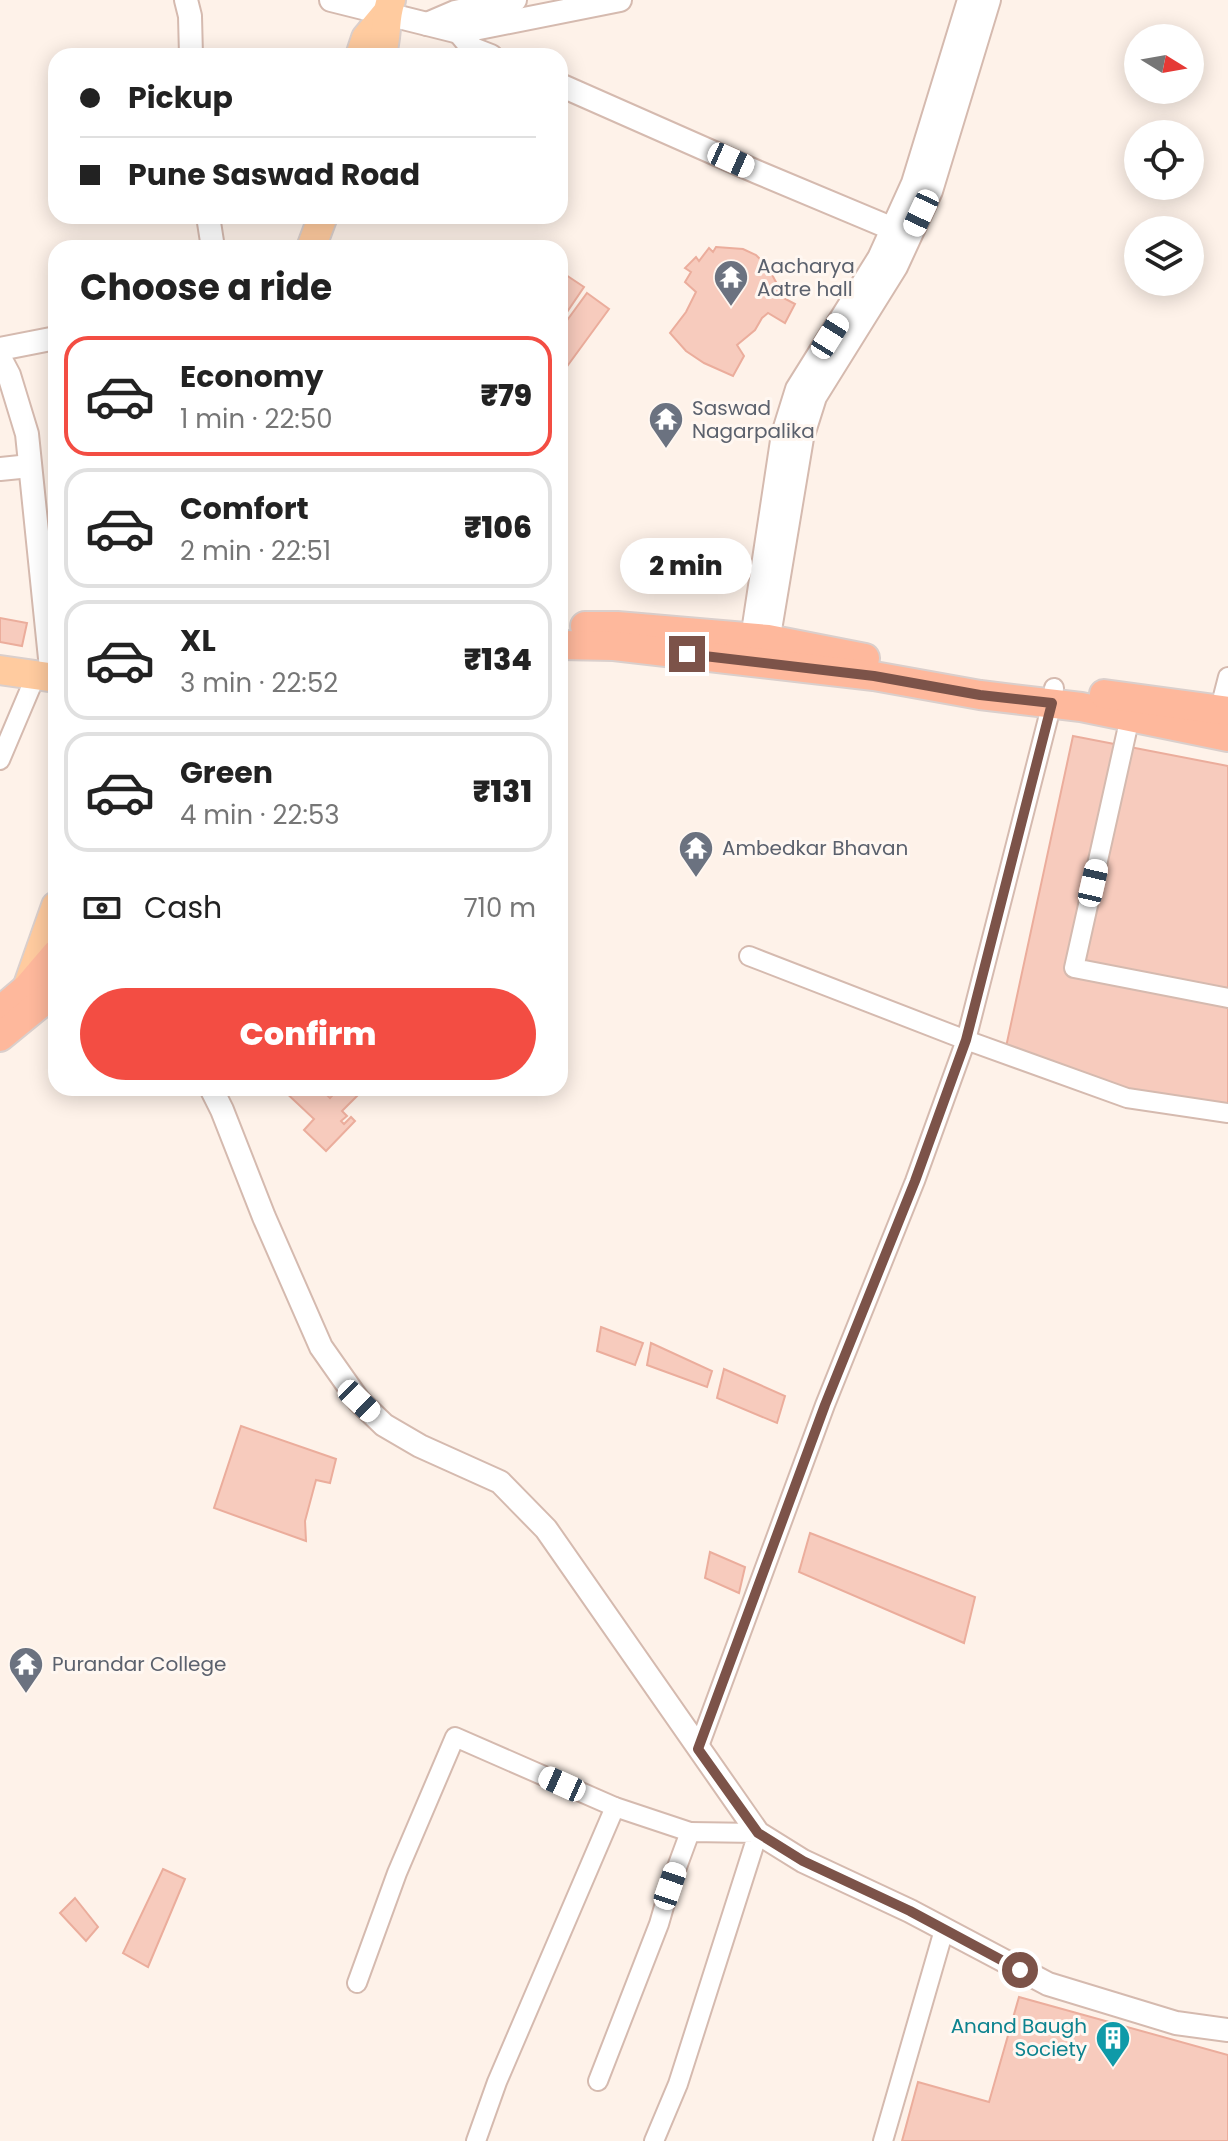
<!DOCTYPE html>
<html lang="en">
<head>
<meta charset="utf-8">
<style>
  :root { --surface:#fff; --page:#f2f2f2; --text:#222; --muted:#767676; --line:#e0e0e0; --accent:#f34d43 }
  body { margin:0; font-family:Poppins,sans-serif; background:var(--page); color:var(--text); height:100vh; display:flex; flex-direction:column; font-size:30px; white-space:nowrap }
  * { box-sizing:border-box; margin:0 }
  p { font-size:26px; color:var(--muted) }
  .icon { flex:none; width:44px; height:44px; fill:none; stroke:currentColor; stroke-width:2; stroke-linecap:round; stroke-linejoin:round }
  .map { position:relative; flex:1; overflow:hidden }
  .side { position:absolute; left:48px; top:240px; width:520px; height:856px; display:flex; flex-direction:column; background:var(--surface); border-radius:24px; box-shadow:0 4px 20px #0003 }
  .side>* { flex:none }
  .banner { position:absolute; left:48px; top:48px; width:520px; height:176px; border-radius:24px; box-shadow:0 4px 20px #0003; display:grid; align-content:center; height:176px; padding:0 32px; background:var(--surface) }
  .needle { width:52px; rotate:101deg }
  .tools { position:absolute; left:1124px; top:24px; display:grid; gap:16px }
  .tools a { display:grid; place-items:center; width:80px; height:80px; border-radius:50%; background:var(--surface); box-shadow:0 4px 20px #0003; font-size:40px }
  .end { position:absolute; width:36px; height:36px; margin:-18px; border:10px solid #7c5349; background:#fff; box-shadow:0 0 0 4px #fff }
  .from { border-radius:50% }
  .bubble { position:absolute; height:56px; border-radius:28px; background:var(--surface); box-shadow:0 4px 20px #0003; font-size:26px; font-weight:800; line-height:56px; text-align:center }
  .car { position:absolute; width:24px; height:48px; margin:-24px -12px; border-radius:10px; box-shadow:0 0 6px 2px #0007; background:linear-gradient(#fff 24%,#345 0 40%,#fff 0 76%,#345 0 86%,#fff 0) }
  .banner b { display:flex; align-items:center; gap:28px; height:76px; font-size:30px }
  .banner b+b { border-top:2px solid var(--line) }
  .banner i { width:20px; height:20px; background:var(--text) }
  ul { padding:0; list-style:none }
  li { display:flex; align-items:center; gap:24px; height:120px; margin:0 16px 12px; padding:0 16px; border:4px solid var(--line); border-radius:24px }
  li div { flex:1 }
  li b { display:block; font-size:30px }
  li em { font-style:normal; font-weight:800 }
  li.on { border-color:var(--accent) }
  li>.icon { width:72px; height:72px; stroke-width:1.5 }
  h2 { padding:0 32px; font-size:36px; line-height:96px }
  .pay { display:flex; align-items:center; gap:20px; height:88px; padding:0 32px; font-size:30px }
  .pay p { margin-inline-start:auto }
  .action { display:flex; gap:16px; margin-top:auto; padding:16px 32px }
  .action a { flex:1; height:92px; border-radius:48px; background:var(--accent); color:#fff; font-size:32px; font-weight:800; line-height:92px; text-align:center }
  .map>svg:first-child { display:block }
  .building { fill:#f7cbbd; stroke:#ebad9c; stroke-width:2 }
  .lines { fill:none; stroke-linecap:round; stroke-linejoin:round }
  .minor-casing { stroke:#d5baaf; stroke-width:22 }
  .tertiary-casing { stroke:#d5baaf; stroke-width:26 }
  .primary-casing { stroke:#dacfcc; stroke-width:32 }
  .trunk-casing { stroke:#dacfcc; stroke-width:32 }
  .minor { stroke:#fff; stroke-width:18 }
  .tertiary { stroke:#fff; stroke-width:22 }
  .primary { stroke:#ffcb9f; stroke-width:28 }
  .trunk { stroke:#feb89c; stroke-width:28 }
  .route { stroke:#7c5349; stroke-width:10 }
  .labels { text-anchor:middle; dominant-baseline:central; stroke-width:6; stroke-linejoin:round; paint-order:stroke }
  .worship-label { font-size:20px; fill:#5b616d; stroke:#fff7f1; text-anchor:start }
  .culture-label { font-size:20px; fill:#0d838f; stroke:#fff7f1; text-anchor:end }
</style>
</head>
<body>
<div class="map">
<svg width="1228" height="2141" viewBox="0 0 1228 2141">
  <rect width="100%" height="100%" fill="#fef2e9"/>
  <g class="building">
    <path d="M716,247L743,249L756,255L768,267L778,286L776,294L795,304L785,323L768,313L762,318L755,330L737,345L744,356L733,376L704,363L686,351L670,333L686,312L696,292L685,282L691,272L685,268L696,257L699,261L709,248L713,252Z"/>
    <path d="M560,271L584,287L567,312L560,307Z"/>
    <path d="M587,293L609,309L560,376V330Z"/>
    <path d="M0,618L27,623L22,646L0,642Z"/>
    <path d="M1073,736L1228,766V1113L1109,1084L1006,1047Z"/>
    <path d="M281,1088H326L323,1091L330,1098L339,1088H356L361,1092L342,1111L347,1116L341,1121L344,1124L351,1117L355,1121L326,1151L304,1130L314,1119Z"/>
    <path d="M601,1327L643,1343L635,1365L597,1351Z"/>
    <path d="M651,1343L712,1371L707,1387L647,1365Z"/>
    <path d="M724,1369L785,1396L777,1423L717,1398Z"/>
    <path d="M241,1426L336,1459L330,1483L316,1480L305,1521L306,1541L214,1508Z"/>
    <path d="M810,1533L975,1597L964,1643L799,1572Z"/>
    <path d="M710,1552L745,1567L739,1593L705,1578Z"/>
    <path d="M163,1869L185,1879L148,1967L123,1953Z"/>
    <path d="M75,1898L98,1927L86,1941L60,1913Z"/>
    <path d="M1019,1997L1228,2055V2141H902L918,2082L989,2102Z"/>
  </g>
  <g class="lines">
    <g class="minor-casing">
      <g id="minor">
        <path d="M1220,708L1228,677"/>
        <path d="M1130,717L1074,968L1228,998"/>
        <path d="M0,760L36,675"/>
        <path d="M749,956L966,1040L1052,703L1054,688"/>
        <path d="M698,1749L825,1405L915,1181L966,1040L1127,1098L1228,1113"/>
        <path d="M357,1983L397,1873L455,1737L615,1807L690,1832"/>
        <path d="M598,2081L659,1924L670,1886L690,1832L758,1833L678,2084L654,2141"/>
        <path d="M476,2141L497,2082L615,1807"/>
        <path d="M883,2141L944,1930"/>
      </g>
    </g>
    <g class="tertiary-casing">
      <g id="tertiary">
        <path d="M186,0L190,16L191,56"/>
        <path d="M331,0L459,32L620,0"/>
        <path d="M427,24L455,12L515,0"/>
        <path d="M459,32L473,49L491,56"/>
        <path d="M560,85L757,172L905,234"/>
        <path d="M208,216L213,248"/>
        <path d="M0,349L56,338"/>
        <path d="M0,358L9,375L27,434L52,678"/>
        <path d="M0,469L30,466"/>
        <path d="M750,652L783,434L797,389L879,258L913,183L969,0"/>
        <path d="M766,654L802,438L815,397L896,267L931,191L989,0"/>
        <path d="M211,1088L222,1110L264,1217L321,1347L359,1401L384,1425L420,1446L500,1482L546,1529L758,1833L803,1861L910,1911L1048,1984L1176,2023L1228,2030"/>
      </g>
    </g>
    <g class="primary-casing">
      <g id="primary">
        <path d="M360,56L366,38L386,14"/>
        <path d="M381,56C388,37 384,19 391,0"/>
        <path d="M311,248L323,216"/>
        <path d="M0,670L56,678"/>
        <path d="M27,988L56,906"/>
      </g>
    </g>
    <g class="trunk-casing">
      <g id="trunk">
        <path d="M585,626H617L768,639L865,658"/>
        <path d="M560,645L614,646L874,676L980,695L1081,707L1228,737"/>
        <path d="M1104,694L1228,711"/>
        <path d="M0,1011L27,988L56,954"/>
        <path d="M0,1037L56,991"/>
      </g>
    </g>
    <use href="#minor" class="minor"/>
    <use href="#tertiary" class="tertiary"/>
    <use href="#primary" class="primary"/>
    <use href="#trunk" class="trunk"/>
  </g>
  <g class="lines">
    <path class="route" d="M687,654L874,676L980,695L1052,703L966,1040L915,1181L825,1405L698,1749L758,1833L803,1861L910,1911L1020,1970"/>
  </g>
  <defs>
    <g id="temple-pin" transform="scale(1.8)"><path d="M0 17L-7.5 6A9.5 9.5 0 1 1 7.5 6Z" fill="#6b7280" stroke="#fff7f1"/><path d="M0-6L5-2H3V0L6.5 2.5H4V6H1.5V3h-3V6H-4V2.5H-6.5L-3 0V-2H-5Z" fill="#fff"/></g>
    <g id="building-pin" transform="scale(1.8)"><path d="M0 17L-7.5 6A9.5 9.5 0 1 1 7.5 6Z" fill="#0f9aa8" stroke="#fff7f1"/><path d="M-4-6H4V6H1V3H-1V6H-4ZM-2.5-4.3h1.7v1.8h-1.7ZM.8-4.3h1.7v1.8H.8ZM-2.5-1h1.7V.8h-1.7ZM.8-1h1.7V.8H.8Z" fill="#fff"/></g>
  </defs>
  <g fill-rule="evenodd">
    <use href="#temple-pin" x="731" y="277"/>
    <use href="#temple-pin" x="666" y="419"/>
    <use href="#temple-pin" x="696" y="848"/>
    <use href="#temple-pin" x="26" y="1664"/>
    <use href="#building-pin" x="1113" y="2038"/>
  </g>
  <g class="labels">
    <g class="worship-label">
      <text x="757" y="266">Aacharya<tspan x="757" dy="23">Aatre hall</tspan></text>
      <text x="692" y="408">Saswad<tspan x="692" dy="23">Nagarpalika</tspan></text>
      <text x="722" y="848">Ambedkar Bhavan</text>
      <text x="52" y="1664">Purandar College</text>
    </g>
    <g class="culture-label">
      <text x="1087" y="2026">Anand Baugh<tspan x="1087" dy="23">Society</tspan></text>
    </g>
  </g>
</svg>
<div class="tools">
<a><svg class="needle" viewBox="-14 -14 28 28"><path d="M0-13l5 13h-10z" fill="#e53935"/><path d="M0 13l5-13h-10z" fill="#767676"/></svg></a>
<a><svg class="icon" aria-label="locate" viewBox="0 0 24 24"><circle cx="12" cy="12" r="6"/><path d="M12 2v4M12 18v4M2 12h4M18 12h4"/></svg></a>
<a><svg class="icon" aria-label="layers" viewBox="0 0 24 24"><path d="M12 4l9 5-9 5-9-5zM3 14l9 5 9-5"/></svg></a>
</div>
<i class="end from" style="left:1020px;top:1970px"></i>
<i class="end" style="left:687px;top:654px"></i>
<div class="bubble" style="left:620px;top:538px;width:132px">2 min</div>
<i class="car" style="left:731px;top:160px;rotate:114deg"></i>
<i class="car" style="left:921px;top:213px;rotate:205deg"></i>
<i class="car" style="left:830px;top:336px;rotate:32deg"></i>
<i class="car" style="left:1093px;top:883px;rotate:13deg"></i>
<i class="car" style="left:359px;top:1401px;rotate:134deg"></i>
<i class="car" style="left:562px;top:1784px;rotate:294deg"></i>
<i class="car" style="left:670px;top:1886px;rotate:19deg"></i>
<div class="banner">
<b><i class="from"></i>Pickup</b>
<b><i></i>Pune Saswad Road</b>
</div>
<section class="side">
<h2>Choose a ride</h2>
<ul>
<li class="on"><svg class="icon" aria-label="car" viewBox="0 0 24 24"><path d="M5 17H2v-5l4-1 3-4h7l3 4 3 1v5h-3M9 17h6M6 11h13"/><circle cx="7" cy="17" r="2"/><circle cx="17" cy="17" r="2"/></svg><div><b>Economy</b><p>1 min · 22:50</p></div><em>₹79</em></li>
<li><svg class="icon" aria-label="car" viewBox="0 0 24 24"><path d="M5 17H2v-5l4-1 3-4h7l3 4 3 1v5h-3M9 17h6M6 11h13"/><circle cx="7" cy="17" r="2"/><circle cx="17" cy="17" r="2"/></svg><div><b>Comfort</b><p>2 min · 22:51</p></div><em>₹106</em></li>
<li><svg class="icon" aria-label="car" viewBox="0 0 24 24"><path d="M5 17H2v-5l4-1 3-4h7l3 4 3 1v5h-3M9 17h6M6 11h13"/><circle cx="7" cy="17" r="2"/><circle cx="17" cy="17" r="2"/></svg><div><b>XL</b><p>3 min · 22:52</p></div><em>₹134</em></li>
<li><svg class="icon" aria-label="car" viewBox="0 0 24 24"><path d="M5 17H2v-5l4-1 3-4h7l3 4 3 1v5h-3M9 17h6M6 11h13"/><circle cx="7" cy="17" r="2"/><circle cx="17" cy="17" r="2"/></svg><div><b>Green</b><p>4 min · 22:53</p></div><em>₹131</em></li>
</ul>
<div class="pay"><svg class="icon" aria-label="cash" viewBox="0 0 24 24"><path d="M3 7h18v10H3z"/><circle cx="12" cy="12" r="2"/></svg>Cash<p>710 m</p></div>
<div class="action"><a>Confirm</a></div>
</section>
</div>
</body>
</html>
